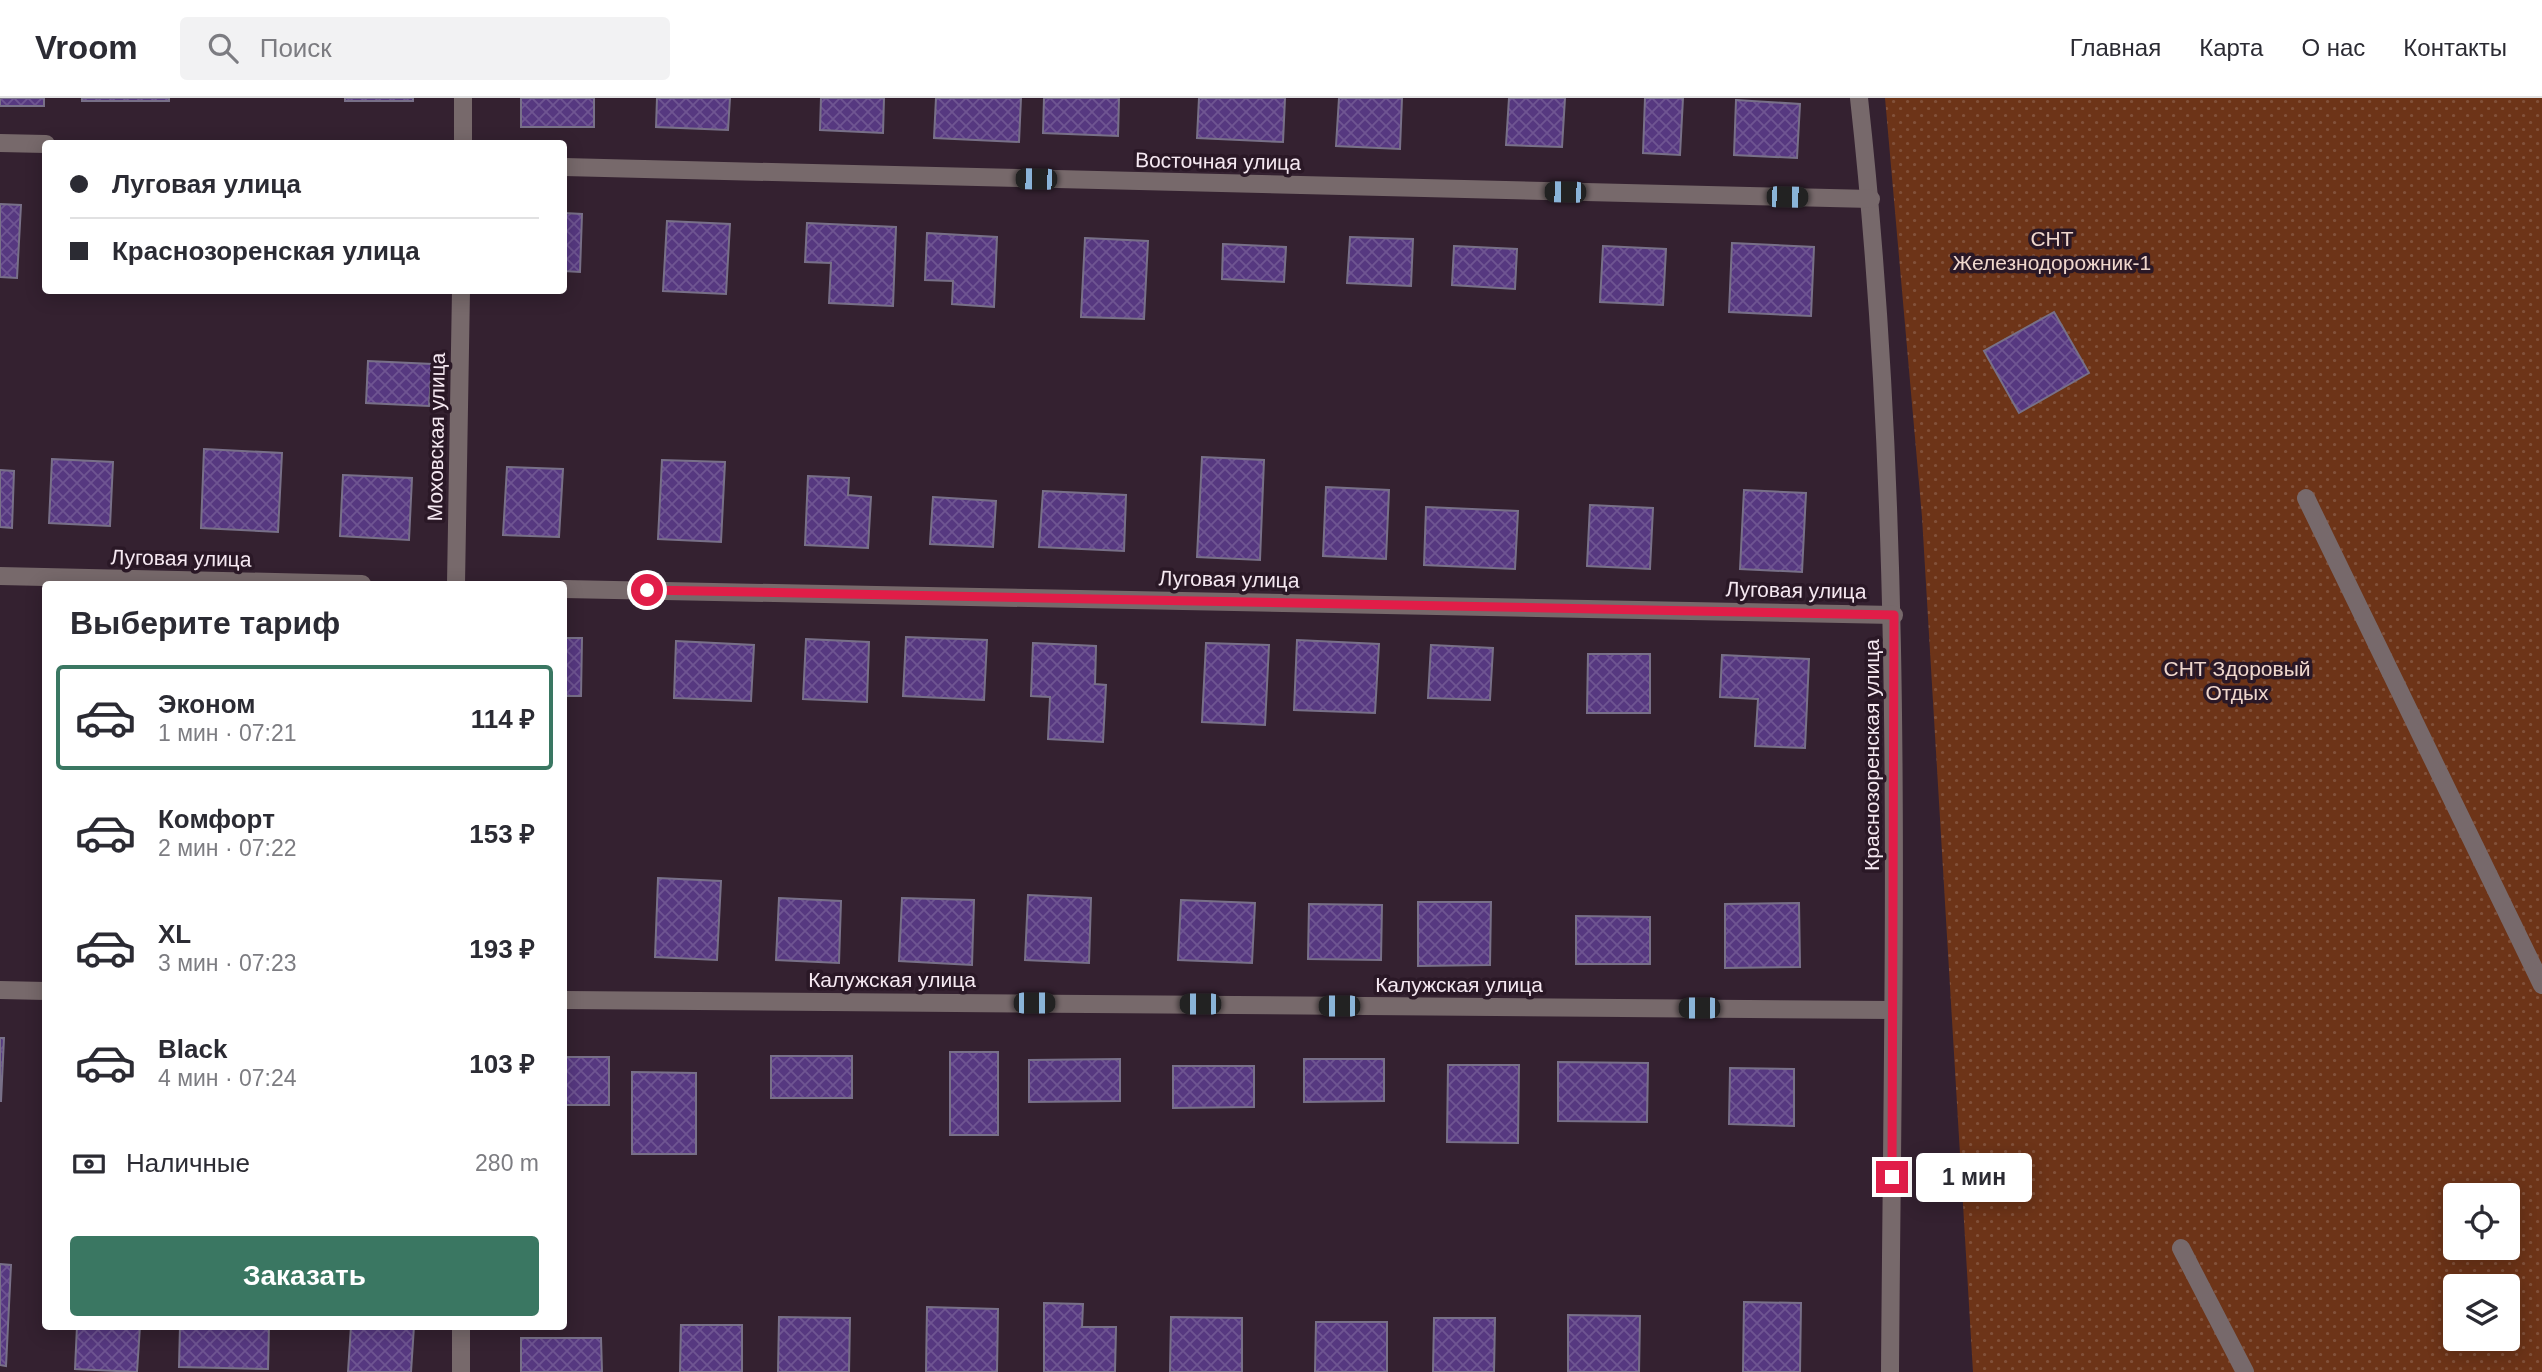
<!DOCTYPE html>
<html lang="ru">
<head>
<meta charset="utf-8">
<style>
  :root { --surface:#fff; --page:#f2f2f3; --text:#2b2b33; --muted:#7c7c81; --line:#e1e1e2; --accent:#3a7762 }
  body { margin:0; font-family:Arial,sans-serif; background:var(--page); color:var(--text); height:100vh; display:flex; flex-direction:column; font-size:26px; white-space:nowrap }
  * { box-sizing:border-box; margin:0 }
  p { font-size:23px; color:var(--muted) }
  .icon { flex:none; width:38px; height:38px; fill:none; stroke:currentColor; stroke-width:2; stroke-linecap:round; stroke-linejoin:round }
  .map { position:relative; flex:1; overflow:hidden }
  .panel { position:absolute; left:42px; top:483px; width:525px; height:749px; display:flex; flex-direction:column; background:var(--surface); border-radius:7px; box-shadow:0 4px 18px #0003 }
  .panel>* { flex:none }
  .hud { position:absolute; left:42px; top:42px; width:525px; height:154px; border-radius:7px; box-shadow:0 4px 18px #0003; display:grid; align-content:center; height:154px; padding:0 28px; background:var(--surface) }
  .buttons { position:absolute; left:2443px; top:1085px; display:grid; gap:14px }
  .buttons a { display:grid; place-items:center; width:77px; height:77px; border-radius:7px; background:var(--surface); box-shadow:0 4px 18px #0003; font-size:35px }
  .end { position:absolute; width:32px; height:32px; margin:-16px; border:9px solid #e11d48; background:#fff; box-shadow:0 0 0 4px #fff }
  .from { border-radius:50% }
  .bubble { position:absolute; height:49px; border-radius:7px; background:var(--surface); box-shadow:0 4px 18px #0003; font-size:23px; font-weight:800; line-height:49px; text-align:center }
  .car { position:absolute; width:21px; height:42px; margin:-21px -10px; border-radius:9px; box-shadow:0 0 5px 2px #0007; background:linear-gradient(#222 24%,#8ab4d8 0 40%,#222 0 76%,#8ab4d8 0 86%,#222 0) }
  .hud b { display:flex; align-items:center; gap:24px; height:66px; font-size:26px }
  .hud b+b { border-top:2px solid var(--line) }
  .hud i { width:18px; height:18px; background:var(--text) }
  ul { padding:0; list-style:none }
  li { display:flex; align-items:center; gap:21px; height:105px; margin:0 14px 10px; padding:0 14px; border:4px solid transparent; border-radius:7px }
  li div { flex:1 }
  li b { display:block; font-size:26px }
  li em { font-style:normal; font-weight:800 }
  li.active { border-color:var(--accent) }
  li>.icon { width:63px; height:63px; stroke-width:1.5 }
  h2 { padding:0 28px; font-size:32px; line-height:84px }
  .pay { display:flex; align-items:center; gap:18px; height:77px; padding:0 28px; font-size:26px }
  .pay p { margin-inline-start:auto }
  .primary-button { display:flex; gap:14px; margin-top:auto; padding:14px 28px }
  .primary-button a { flex:1; height:80px; border-radius:7px; background:var(--accent); color:#fff; font-size:28px; font-weight:800; line-height:80px; text-align:center }
  header { display:flex; align-items:center; gap:42px; box-sizing:border-box; height:98px; padding:0 35px; background:var(--surface); border-bottom:2px solid var(--line) }
  header strong { font-size:33px }
  nav { display:flex; gap:38px; margin-inline-start:auto; font-size:24px }
  .search { width:490px; height:63px; background:var(--page); display:flex; align-items:center; gap:18px; box-sizing:border-box; padding:0 24px; border-radius:7px; color:var(--muted); font-size:26px }
  .map>svg:first-child { display:block }
  .garden { fill:url(#garden-dots); fill-rule:evenodd }
  .building { fill:url(#building-cross-hatch); stroke:#787088; stroke-width:2 }
  .lines { fill:none; stroke-linecap:round; stroke-linejoin:round }
  .service { stroke:#77696b; stroke-width:18 }
  .minor { stroke:#77696b; stroke-width:18 }
  .route { stroke:#e11d48; stroke-width:9 }
  .labels { text-anchor:middle; dominant-baseline:central; stroke-width:7; stroke-linejoin:round; paint-order:stroke }
  .street-label { font-size:21px; fill:#f5e8f1; stroke:#2a1826 }
  .park-label { font-size:21px; fill:#efd7cd; stroke:#2a1826 }
</style>
</head>
<body>
<header>
<strong>Vroom</strong>
<div class="search"><svg class="icon" aria-label="search" viewBox="0 0 24 24"><circle cx="10" cy="10" r="6"/><path d="M15 15l6 6"/></svg>Поиск</div>
<nav><a>Главная</a><a>Карта</a><a>О нас</a><a>Контакты</a></nav>
</header>
<div class="map">
<svg width="2542" height="1274" viewBox="0 0 2542 1274">
  <defs>
    <pattern id="garden-dots" width="8" height="8" patternUnits="userSpaceOnUse" patternTransform="scale(1.75)"><rect width="8" height="8" fill="#6d3418"/><path d="M2 2h.1M6 6h.1" fill="none" stroke="#82513a" stroke-width="1.8" stroke-linecap="round"/></pattern>
    <pattern id="building-cross-hatch" width="8" height="8" patternUnits="userSpaceOnUse" patternTransform="scale(1.75)"><rect width="8" height="8" fill="#563880"/><path d="M0 0l8 8M0 8l8-8" fill="none" stroke="#6f5592"/></pattern>
  </defs>
  <rect width="100%" height="100%" fill="#342130"/>
  <path class="garden" d="M1885,0H2542V1274H1973L1922,419ZM2455,1097H2508V1150H2455ZM2455,1188H2508V1241H2455Z"/>
  <g class="building">
    <rect x="0" y="0" width="44" height="8"/>
    <rect x="82" y="0" width="87" height="3"/>
    <rect x="345" y="0" width="68" height="3"/>
    <rect x="521" y="0" width="73" height="29"/>
    <path d="M657,0H730L728,32L656,29Z"/>
    <path d="M821,0H884L883,35L820,32Z"/>
    <path d="M936,0H1021L1019,44L934,40Z"/>
    <path d="M1044,0H1119L1118,38L1043,35Z"/>
    <path d="M1199,0H1285L1283,44L1197,40Z"/>
    <path d="M1339,0H1402L1400,51L1336,48Z"/>
    <path d="M1509,0H1565L1562,49L1506,47Z"/>
    <path d="M1645,0H1683L1680,57L1643,55Z"/>
    <path d="M1736,2L1800,6L1797,60L1734,57Z"/>
    <path d="M0,106L21,107L17,180L0,179Z"/>
    <path d="M564,115L582,116L580,174L564,173Z"/>
    <path d="M667,123L730,126L726,196L663,193Z"/>
    <path d="M807,125L896,129L893,208L829,205L831,165L805,164Z"/>
    <path d="M927,135L997,139L994,209L952,206L953,183L925,182Z"/>
    <path d="M1350,139L1413,141L1411,188L1347,185Z"/>
    <path d="M1085,140L1148,143L1144,221L1081,219Z"/>
    <path d="M1732,145L1814,149L1811,218L1729,214Z"/>
    <path d="M1223,146L1286,149L1284,184L1222,181Z"/>
    <path d="M1454,148L1517,151L1515,191L1452,187Z"/>
    <path d="M1603,148L1666,151L1663,207L1600,204Z"/>
    <path d="M2054,214L2089,275L2019,315L1984,253Z"/>
    <path d="M368,263L432,266L429,308L366,305Z"/>
    <path d="M204,351L282,355L278,434L201,430Z"/>
    <path d="M1202,359L1264,362L1260,462L1197,459Z"/>
    <path d="M52,361L113,364L110,428L49,425Z"/>
    <path d="M662,362L725,364L721,444L658,441Z"/>
    <path d="M507,369L563,371L559,439L503,437Z"/>
    <path d="M0,372L14,373L12,430L0,429Z"/>
    <path d="M343,377L412,380L409,442L340,438Z"/>
    <path d="M808,378L849,380L848,397L871,399L868,450L805,447Z"/>
    <path d="M1326,389L1389,392L1386,461L1323,458Z"/>
    <path d="M1744,392L1806,395L1802,474L1740,471Z"/>
    <path d="M1043,393L1126,397L1124,453L1039,449Z"/>
    <path d="M933,399L996,403L993,449L930,446Z"/>
    <path d="M1590,407L1653,410L1650,471L1587,468Z"/>
    <path d="M1426,409L1518,413L1515,471L1424,467Z"/>
    <path d="M906,539L987,542L984,602L903,598Z"/>
    <path d="M564,540H582L581,598H564Z"/>
    <path d="M806,541L869,544L867,604L803,601Z"/>
    <path d="M1297,542L1379,546L1375,615L1294,612Z"/>
    <path d="M676,543L754,547L751,603L674,600Z"/>
    <path d="M1033,545L1096,548L1095,586L1106,587L1103,644L1048,641L1050,599L1031,598Z"/>
    <path d="M1206,545L1269,547L1265,627L1202,624Z"/>
    <path d="M1431,547L1493,550L1490,602L1428,600Z"/>
    <path d="M1588,556H1650V615H1587Z"/>
    <path d="M1722,557L1809,561L1805,650L1755,648L1758,601L1720,599Z"/>
    <path d="M658,780L721,783L717,862L655,859Z"/>
    <path d="M1028,797L1091,800L1089,865L1025,862Z"/>
    <path d="M779,800L841,803L839,865L776,862Z"/>
    <path d="M902,800L974,802L972,867L899,863Z"/>
    <path d="M1181,802L1255,805L1252,865L1178,862Z"/>
    <path d="M1418,804H1491L1490,867L1418,868Z"/>
    <path d="M1799,805L1800,869L1725,870V806Z"/>
    <path d="M1309,806L1382,807L1381,862L1308,861Z"/>
    <path d="M1576,818L1650,819V866H1576Z"/>
    <path d="M0,940H4L1,1003H0Z"/>
    <rect x="950" y="954" width="48" height="83"/>
    <rect x="771" y="958" width="81" height="42"/>
    <rect x="564" y="959" width="45" height="48"/>
    <path d="M1120,961V1003L1029,1004V962Z"/>
    <path d="M1304,961H1384V1003L1304,1004Z"/>
    <path d="M1558,964L1648,965L1647,1024L1558,1023Z"/>
    <path d="M1448,967H1519L1518,1045L1447,1044Z"/>
    <path d="M1173,968H1254V1009L1173,1010Z"/>
    <path d="M1730,970L1794,971V1028L1729,1026Z"/>
    <path d="M632,974L696,975V1056H632Z"/>
    <path d="M0,1166L11,1167L6,1268L0,1267Z"/>
    <path d="M1744,1204L1801,1205L1800,1274H1743Z"/>
    <path d="M1044,1205L1083,1206L1082,1229H1116L1115,1274H1044Z"/>
    <path d="M927,1209L998,1211L997,1274H926Z"/>
    <path d="M1568,1217L1640,1218L1639,1274H1568Z"/>
    <path d="M779,1219L850,1220L849,1274H778Z"/>
    <path d="M1171,1219L1242,1220V1274H1170Z"/>
    <path d="M1434,1220H1495L1494,1274H1433Z"/>
    <path d="M1316,1224H1387V1274H1315Z"/>
    <path d="M681,1227H742V1274H680Z"/>
    <path d="M77,1228H140L137,1274L75,1271Z"/>
    <path d="M180,1228H269L268,1271L179,1269Z"/>
    <path d="M351,1228H414L411,1274H348Z"/>
    <path d="M521,1240H601L602,1274H521Z"/>
  </g>
  <g class="lines">
    <g class="service">
      <path d="M2306,400L2542,887"/>
      <path d="M2181,1150L2245,1274"/>
    </g>
    <g class="minor">
      <path d="M463,0V46"/>
      <path d="M1859,0C1906,423 1893,849 1890,1274"/>
      <path d="M0,45L46,46"/>
      <path d="M564,69L1871,101"/>
      <path d="M0,478L362,486"/>
      <path d="M456,486L461,192"/>
      <path d="M564,491L1894,517"/>
      <path d="M0,892L46,893"/>
      <path d="M564,902L1893,912"/>
      <path d="M461,1228V1274"/>
    </g>
  </g>
  <g class="lines">
    <path class="route" d="M647,492L1894,517L1892,1079"/>
  </g>
  <g class="labels">
    <g class="street-label">
      <text transform="translate(1218 63) rotate(1)">Восточная улица</text>
      <text transform="translate(436 339) rotate(-89)">Моховская улица</text>
      <text transform="translate(181 460) rotate(1)">Луговая улица</text>
      <text transform="translate(1229 481) rotate(1)">Луговая улица</text>
      <text transform="translate(1796 492) rotate(1)">Луговая улица</text>
      <text transform="translate(1871 657) rotate(-90)">Краснозоренская улица</text>
      <text x="892" y="881">Калужская улица</text>
      <text x="1459" y="886">Калужская улица</text>
    </g>
    <g class="park-label">
      <text x="2052" y="140">СНТ<tspan x="2052" dy="24">Железнодорожник-1</tspan></text>
      <text x="2237" y="570">СНТ Здоровый<tspan x="2237" dy="24">Отдых</tspan></text>
    </g>
  </g>
</svg>
<div class="buttons">
<a><svg class="icon" aria-label="locate" viewBox="0 0 24 24"><circle cx="12" cy="12" r="6"/><path d="M12 2v4M12 18v4M2 12h4M18 12h4"/></svg></a>
<a><svg class="icon" aria-label="layers" viewBox="0 0 24 24"><path d="M12 4l9 5-9 5-9-5zM3 14l9 5 9-5"/></svg></a>
</div>
<i class="end from" style="left:647px;top:492px"></i>
<i class="end" style="left:1892px;top:1079px"></i>
<div class="bubble" style="left:1916px;top:1055px;width:116px">1 мин</div>
<i class="car" style="left:1036px;top:81px;rotate:271deg"></i>
<i class="car" style="left:1565px;top:94px;rotate:271deg"></i>
<i class="car" style="left:1787px;top:99px;rotate:91deg"></i>
<i class="car" style="left:1034px;top:905px;rotate:90deg"></i>
<i class="car" style="left:1200px;top:906px;rotate:270deg"></i>
<i class="car" style="left:1339px;top:908px;rotate:270deg"></i>
<i class="car" style="left:1699px;top:910px;rotate:270deg"></i>
<div class="hud">
<b><i class="from"></i>Луговая улица</b>
<b><i></i>Краснозоренская улица</b>
</div>
<section class="panel">
<h2>Выберите тариф</h2>
<ul>
<li class="active"><svg class="icon" aria-label="car" viewBox="0 0 24 24"><path d="M5 17H2v-5l4-1 3-4h7l3 4 3 1v5h-3M9 17h6M6 11h13"/><circle cx="7" cy="17" r="2"/><circle cx="17" cy="17" r="2"/></svg><div><b>Эконом</b><p>1 мин · 07:21</p></div><em>114 ₽</em></li>
<li><svg class="icon" aria-label="car" viewBox="0 0 24 24"><path d="M5 17H2v-5l4-1 3-4h7l3 4 3 1v5h-3M9 17h6M6 11h13"/><circle cx="7" cy="17" r="2"/><circle cx="17" cy="17" r="2"/></svg><div><b>Комфорт</b><p>2 мин · 07:22</p></div><em>153 ₽</em></li>
<li><svg class="icon" aria-label="car" viewBox="0 0 24 24"><path d="M5 17H2v-5l4-1 3-4h7l3 4 3 1v5h-3M9 17h6M6 11h13"/><circle cx="7" cy="17" r="2"/><circle cx="17" cy="17" r="2"/></svg><div><b>XL</b><p>3 мин · 07:23</p></div><em>193 ₽</em></li>
<li><svg class="icon" aria-label="car" viewBox="0 0 24 24"><path d="M5 17H2v-5l4-1 3-4h7l3 4 3 1v5h-3M9 17h6M6 11h13"/><circle cx="7" cy="17" r="2"/><circle cx="17" cy="17" r="2"/></svg><div><b>Black</b><p>4 мин · 07:24</p></div><em>103 ₽</em></li>
</ul>
<div class="pay"><svg class="icon" aria-label="cash" viewBox="0 0 24 24"><path d="M3 7h18v10H3z"/><circle cx="12" cy="12" r="2"/></svg>Наличные<p>280 m</p></div>
<div class="primary-button"><a>Заказать</a></div>
</section>
</div>
</body>
</html>
